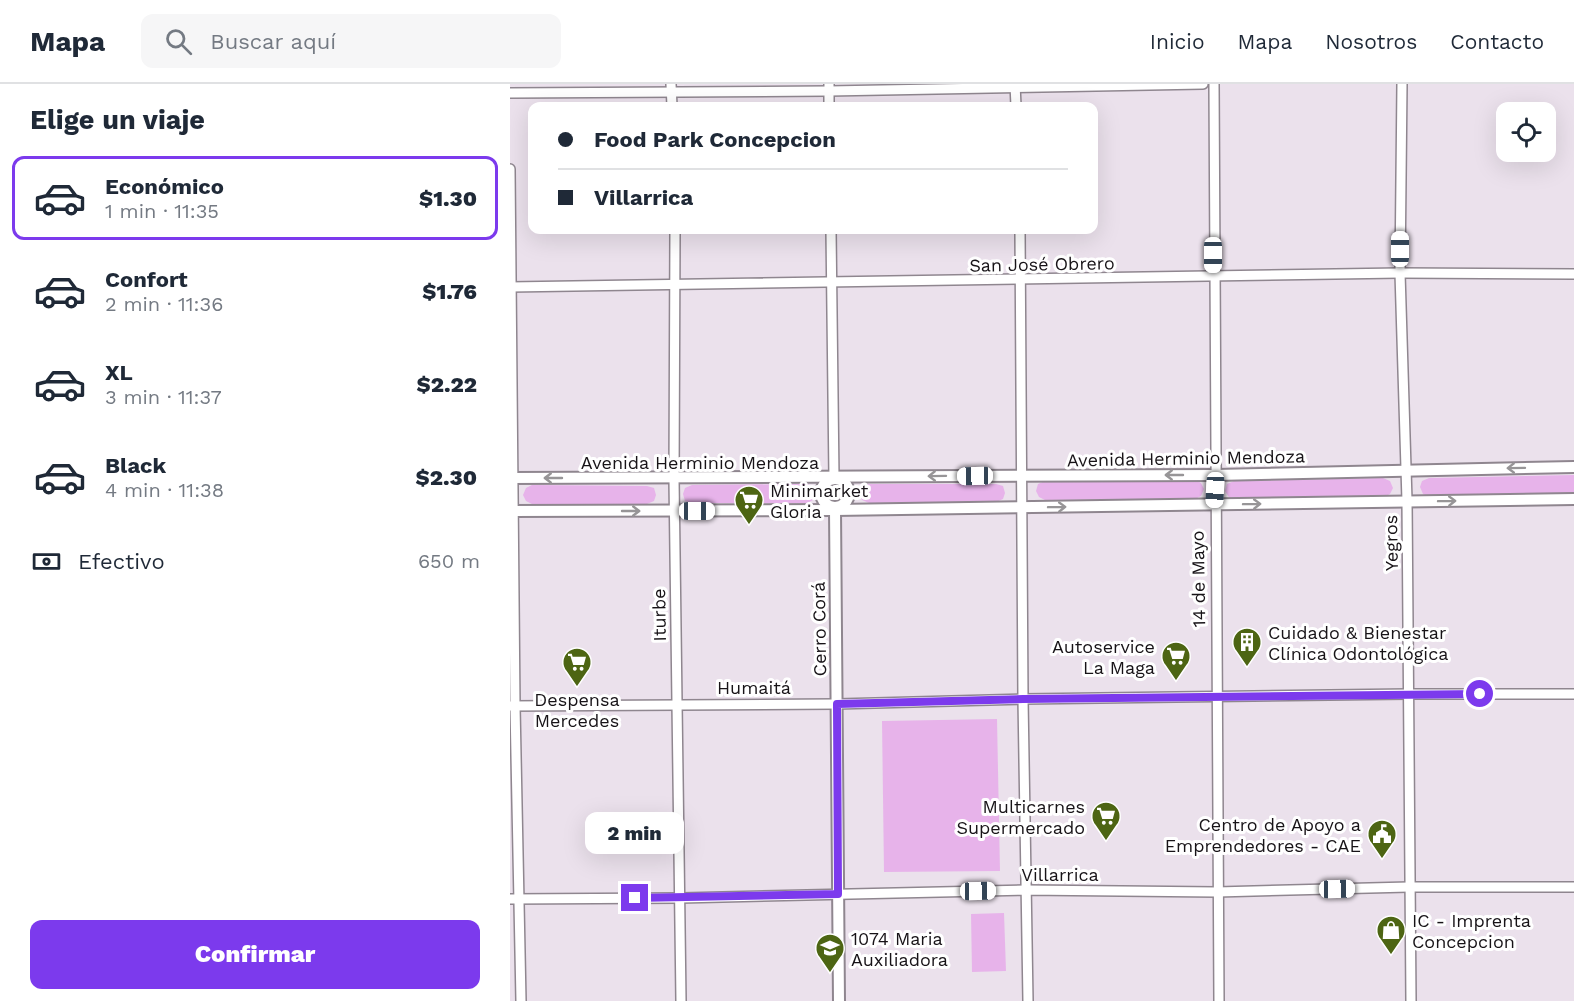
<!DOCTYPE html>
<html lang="es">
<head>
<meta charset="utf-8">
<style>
  :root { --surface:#fff; --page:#f6f6f7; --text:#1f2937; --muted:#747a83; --line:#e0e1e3; --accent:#7c3aed }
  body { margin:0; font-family:"Work Sans",sans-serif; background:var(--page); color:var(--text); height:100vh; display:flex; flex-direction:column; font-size:22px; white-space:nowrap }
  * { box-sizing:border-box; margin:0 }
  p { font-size:20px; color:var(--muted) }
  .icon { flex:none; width:33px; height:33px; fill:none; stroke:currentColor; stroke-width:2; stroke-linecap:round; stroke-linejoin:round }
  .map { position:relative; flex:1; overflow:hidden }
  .drawer { display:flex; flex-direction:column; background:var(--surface); width:510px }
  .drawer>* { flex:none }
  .hud { position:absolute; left:18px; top:18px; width:570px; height:132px; border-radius:12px; box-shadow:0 6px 24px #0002; display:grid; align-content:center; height:132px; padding:0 30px; background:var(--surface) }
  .controls { position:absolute; left:986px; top:18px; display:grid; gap:12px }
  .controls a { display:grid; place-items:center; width:60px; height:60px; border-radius:12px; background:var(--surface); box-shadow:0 6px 24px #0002; font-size:30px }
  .end { position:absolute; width:27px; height:27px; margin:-14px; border:8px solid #7c3aed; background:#fff; box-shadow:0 0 0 3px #fff }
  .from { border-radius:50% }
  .bubble { position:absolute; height:42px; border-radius:12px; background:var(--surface); box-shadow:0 6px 24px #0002; font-size:20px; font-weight:800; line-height:42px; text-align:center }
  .car { position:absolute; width:18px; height:36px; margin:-18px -9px; border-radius:8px; box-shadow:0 0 4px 2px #0007; background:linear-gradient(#fff 24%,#345 0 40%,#fff 0 76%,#345 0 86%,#fff 0) }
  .hud b { display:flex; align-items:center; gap:21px; height:57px; font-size:22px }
  .hud b+b { border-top:2px solid var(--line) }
  .hud i { width:15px; height:15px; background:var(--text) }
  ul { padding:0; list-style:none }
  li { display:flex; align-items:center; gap:18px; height:84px; margin:0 12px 9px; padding:0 18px; border:3px solid transparent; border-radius:12px }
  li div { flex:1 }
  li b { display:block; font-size:22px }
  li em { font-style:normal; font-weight:800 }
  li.active { border-color:var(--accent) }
  li>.icon { width:54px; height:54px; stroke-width:1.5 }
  h2 { padding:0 30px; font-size:27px; line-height:72px }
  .pay { display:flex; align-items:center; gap:15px; height:66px; padding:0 30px; font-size:22px }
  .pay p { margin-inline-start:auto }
  .cta { display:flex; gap:12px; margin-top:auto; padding:12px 30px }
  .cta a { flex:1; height:69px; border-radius:12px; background:var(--accent); color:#fff; font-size:24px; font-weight:800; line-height:69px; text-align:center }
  header { display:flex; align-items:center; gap:36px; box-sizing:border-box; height:84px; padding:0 30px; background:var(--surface); border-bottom:2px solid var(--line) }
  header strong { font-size:28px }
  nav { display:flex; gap:33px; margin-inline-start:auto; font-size:21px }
  .search { width:420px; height:54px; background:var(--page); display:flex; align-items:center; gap:15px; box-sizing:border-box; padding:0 21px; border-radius:12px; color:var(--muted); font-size:22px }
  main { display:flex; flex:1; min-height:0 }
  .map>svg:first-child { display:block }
  .green { fill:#e7b3ea }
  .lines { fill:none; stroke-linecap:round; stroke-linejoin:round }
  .minor-casing { stroke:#8f868f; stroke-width:12 }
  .tertiary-casing { stroke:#8f868f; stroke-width:14 }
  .minor { stroke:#fff; stroke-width:9 }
  .tertiary { stroke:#fff; stroke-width:10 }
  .oneway { stroke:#979597 }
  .route { stroke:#7c3aed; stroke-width:8 }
  .labels { text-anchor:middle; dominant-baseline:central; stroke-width:6; stroke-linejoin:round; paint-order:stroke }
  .street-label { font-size:18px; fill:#171317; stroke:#fff }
  .poi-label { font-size:18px; fill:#171317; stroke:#fff; text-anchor:start }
</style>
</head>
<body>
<header>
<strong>Mapa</strong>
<div class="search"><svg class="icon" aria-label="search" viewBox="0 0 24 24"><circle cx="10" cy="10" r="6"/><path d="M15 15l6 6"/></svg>Buscar aquí</div>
<nav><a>Inicio</a><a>Mapa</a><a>Nosotros</a><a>Contacto</a></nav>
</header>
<main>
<section class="drawer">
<h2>Elige un viaje</h2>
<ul>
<li class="active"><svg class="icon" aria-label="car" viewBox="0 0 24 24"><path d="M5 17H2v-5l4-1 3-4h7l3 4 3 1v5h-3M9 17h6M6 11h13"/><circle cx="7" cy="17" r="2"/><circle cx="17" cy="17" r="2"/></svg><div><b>Económico</b><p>1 min · 11:35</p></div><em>$1.30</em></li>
<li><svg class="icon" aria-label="car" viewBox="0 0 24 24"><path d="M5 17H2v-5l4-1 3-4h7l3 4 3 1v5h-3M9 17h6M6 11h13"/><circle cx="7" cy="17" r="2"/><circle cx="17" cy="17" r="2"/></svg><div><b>Confort</b><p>2 min · 11:36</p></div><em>$1.76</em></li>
<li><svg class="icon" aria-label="car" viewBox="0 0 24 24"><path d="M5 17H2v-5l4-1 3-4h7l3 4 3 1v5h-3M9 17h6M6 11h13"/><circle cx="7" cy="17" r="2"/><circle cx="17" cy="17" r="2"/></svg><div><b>XL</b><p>3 min · 11:37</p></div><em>$2.22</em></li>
<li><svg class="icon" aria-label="car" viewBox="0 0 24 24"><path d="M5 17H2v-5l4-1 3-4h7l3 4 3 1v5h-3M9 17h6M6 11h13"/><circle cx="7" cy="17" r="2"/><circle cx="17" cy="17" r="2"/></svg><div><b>Black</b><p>4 min · 11:38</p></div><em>$2.30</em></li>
</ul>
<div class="pay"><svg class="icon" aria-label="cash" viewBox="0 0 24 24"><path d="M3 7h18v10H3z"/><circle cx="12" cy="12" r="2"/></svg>Efectivo<p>650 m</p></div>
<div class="cta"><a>Confirmar</a></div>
</section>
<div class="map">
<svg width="1064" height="917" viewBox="0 0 1064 917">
  <rect width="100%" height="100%" fill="#ebe1ec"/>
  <g class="green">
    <path d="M1064,391V409L919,413L913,410L910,403L912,397L919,394Z"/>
    <path d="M873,394L880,397L883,404L880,410L874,413L720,415L715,407L717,400L724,397Z"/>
    <path d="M685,396L691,399L694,405L691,412L685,415L535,416L529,413L526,407L528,400L535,397Z"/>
    <path d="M297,400L303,403L306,409L303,416L297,419H182L175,417L173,410L175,404L182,401Z"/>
    <path d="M359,400H486L493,402L495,409L493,415L486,418L359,419L352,416L349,410L352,403Z"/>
    <path d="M22,401L137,402L144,404L146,411L144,417L137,420H22L16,417L13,411L16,404Z"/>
    <path d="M487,635L490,787L374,788L372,637Z"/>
    <path d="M494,829L496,887L462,888L461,830Z"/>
  </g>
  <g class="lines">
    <g class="minor-casing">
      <g id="minor">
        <path d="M161,0L162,22"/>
        <path d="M319,0V22"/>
        <path d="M505,0L506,22"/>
        <path d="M704,0L709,917"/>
        <path d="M892,0L890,189L897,417L901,917"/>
        <path d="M0,9L319,7L693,0"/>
        <path d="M0,85L5,622L11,917"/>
        <path d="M165,146L164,395L171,917"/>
        <path d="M321,146L324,394"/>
        <path d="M510,146L513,615L518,917"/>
        <path d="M0,203L890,189L1064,190"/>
        <path d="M0,622L327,620L513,615L899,610H1064"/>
        <path d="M0,815L171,814L515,806L707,808L899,803H1064"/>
      </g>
    </g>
    <g class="tertiary-casing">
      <g id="tertiary">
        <path d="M0,394L706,391L1064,383"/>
        <circle cx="325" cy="409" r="14"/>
        <path d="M325,426L329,917"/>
        <path d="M0,427L325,426L1064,415"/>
      </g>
    </g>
    <use href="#minor" class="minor"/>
    <use href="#tertiary" class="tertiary"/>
  </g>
  <defs><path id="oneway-shaft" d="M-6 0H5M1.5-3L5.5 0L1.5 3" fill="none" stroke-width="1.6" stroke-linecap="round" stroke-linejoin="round" transform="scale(1.5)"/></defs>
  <g class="oneway">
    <use href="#oneway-shaft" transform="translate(1006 384) rotate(179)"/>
    <use href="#oneway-shaft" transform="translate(664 391) rotate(180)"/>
    <use href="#oneway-shaft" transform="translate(427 392) rotate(179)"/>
    <use href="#oneway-shaft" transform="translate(43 394) rotate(-180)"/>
    <use href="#oneway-shaft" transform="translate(937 417) rotate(-1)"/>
    <use href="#oneway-shaft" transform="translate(742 420) rotate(-1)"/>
    <use href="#oneway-shaft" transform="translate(547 423) rotate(-1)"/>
    <use href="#oneway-shaft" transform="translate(121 427)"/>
  </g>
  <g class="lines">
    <path class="route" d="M125,814L328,810L327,620L513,615L970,610"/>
  </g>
  <defs>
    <g id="supermarket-pin" transform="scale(1.5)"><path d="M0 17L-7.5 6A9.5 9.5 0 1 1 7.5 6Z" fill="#4d6513" stroke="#fff"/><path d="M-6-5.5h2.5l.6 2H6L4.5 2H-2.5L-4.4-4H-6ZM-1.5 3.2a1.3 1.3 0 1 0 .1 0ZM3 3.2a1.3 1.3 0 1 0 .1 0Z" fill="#fff"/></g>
    <g id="building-pin" transform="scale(1.5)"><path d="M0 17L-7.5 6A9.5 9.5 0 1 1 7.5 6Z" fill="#4d6513" stroke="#fff"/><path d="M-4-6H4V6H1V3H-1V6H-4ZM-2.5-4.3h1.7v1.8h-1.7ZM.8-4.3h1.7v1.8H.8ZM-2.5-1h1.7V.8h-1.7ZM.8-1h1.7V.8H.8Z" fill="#fff"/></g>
    <g id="civic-pin" transform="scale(1.5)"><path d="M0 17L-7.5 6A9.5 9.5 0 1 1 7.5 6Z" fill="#4d6513" stroke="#fff"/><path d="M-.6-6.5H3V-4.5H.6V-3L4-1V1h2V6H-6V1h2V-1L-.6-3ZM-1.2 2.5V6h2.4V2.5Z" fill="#fff"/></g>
    <g id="shop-pin" transform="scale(1.5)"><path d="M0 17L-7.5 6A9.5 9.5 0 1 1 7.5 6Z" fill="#4d6513" stroke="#fff"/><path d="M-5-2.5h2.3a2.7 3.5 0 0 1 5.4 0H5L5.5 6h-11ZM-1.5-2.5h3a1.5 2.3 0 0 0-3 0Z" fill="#fff"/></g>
    <g id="school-pin" transform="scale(1.5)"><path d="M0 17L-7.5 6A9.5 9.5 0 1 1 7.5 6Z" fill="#4d6513" stroke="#fff"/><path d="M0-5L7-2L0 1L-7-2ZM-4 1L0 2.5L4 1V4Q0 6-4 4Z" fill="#fff"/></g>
  </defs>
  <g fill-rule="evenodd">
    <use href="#supermarket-pin" x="239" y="416"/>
    <use href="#building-pin" x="737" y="558"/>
    <use href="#supermarket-pin" x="666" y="572"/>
    <use href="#supermarket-pin" x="67" y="578"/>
    <use href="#supermarket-pin" x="596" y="732"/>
    <use href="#civic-pin" x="872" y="750"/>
    <use href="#shop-pin" x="881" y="846"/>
    <use href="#school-pin" x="320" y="864"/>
  </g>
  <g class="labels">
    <g class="street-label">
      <text transform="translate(532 180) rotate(-1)">San José Obrero</text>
      <text transform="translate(676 374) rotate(-1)">Avenida Herminio Mendoza</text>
      <text x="190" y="378">Avenida Herminio Mendoza</text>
      <text transform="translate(881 459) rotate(-91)">Yegros</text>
      <text transform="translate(688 495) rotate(-91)">14 de Mayo</text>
      <text transform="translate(149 531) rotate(-91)">Iturbe</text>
      <text transform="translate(309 545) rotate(-91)">Cerro Corá</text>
      <text x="244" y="603">Humaitá</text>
      <text x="550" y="790">Villarrica</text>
    </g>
    <g class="poi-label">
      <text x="260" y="406">Minimarket<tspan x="260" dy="21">Gloria</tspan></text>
      <text x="758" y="548">Cuidado &amp; Bienestar<tspan x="758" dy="21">Clínica Odontológica</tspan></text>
      <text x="645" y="562" text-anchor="end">Autoservice<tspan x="645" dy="21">La Maga</tspan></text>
      <text x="67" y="615" text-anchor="middle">Despensa<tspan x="67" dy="21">Mercedes</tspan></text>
      <text x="575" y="722" text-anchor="end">Multicarnes<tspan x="575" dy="21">Supermercado</tspan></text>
      <text x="851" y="740" text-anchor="end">Centro de Apoyo a<tspan x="851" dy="21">Emprendedores - CAE</tspan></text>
      <text x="902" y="836">IC - Imprenta<tspan x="902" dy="21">Concepcion</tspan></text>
      <text x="341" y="854">1074 Maria<tspan x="341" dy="21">Auxiliadora</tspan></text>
    </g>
  </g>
</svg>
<div class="controls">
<a><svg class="icon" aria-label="locate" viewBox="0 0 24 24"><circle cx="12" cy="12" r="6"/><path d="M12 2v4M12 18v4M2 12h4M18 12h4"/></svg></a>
</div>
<i class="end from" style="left:970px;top:610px"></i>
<i class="end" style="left:125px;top:814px"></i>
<div class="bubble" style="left:75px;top:728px;width:99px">2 min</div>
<i class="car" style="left:890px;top:165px;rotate:0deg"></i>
<i class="car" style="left:703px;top:171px;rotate:180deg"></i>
<i class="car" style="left:465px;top:392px;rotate:269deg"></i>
<i class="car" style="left:705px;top:406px;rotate:183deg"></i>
<i class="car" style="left:187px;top:427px;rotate:90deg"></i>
<i class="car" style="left:827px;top:805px;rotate:89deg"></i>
<i class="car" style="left:468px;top:807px;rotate:89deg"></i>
<div class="hud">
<b><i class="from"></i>Food Park Concepcion</b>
<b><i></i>Villarrica</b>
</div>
</div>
</main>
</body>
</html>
